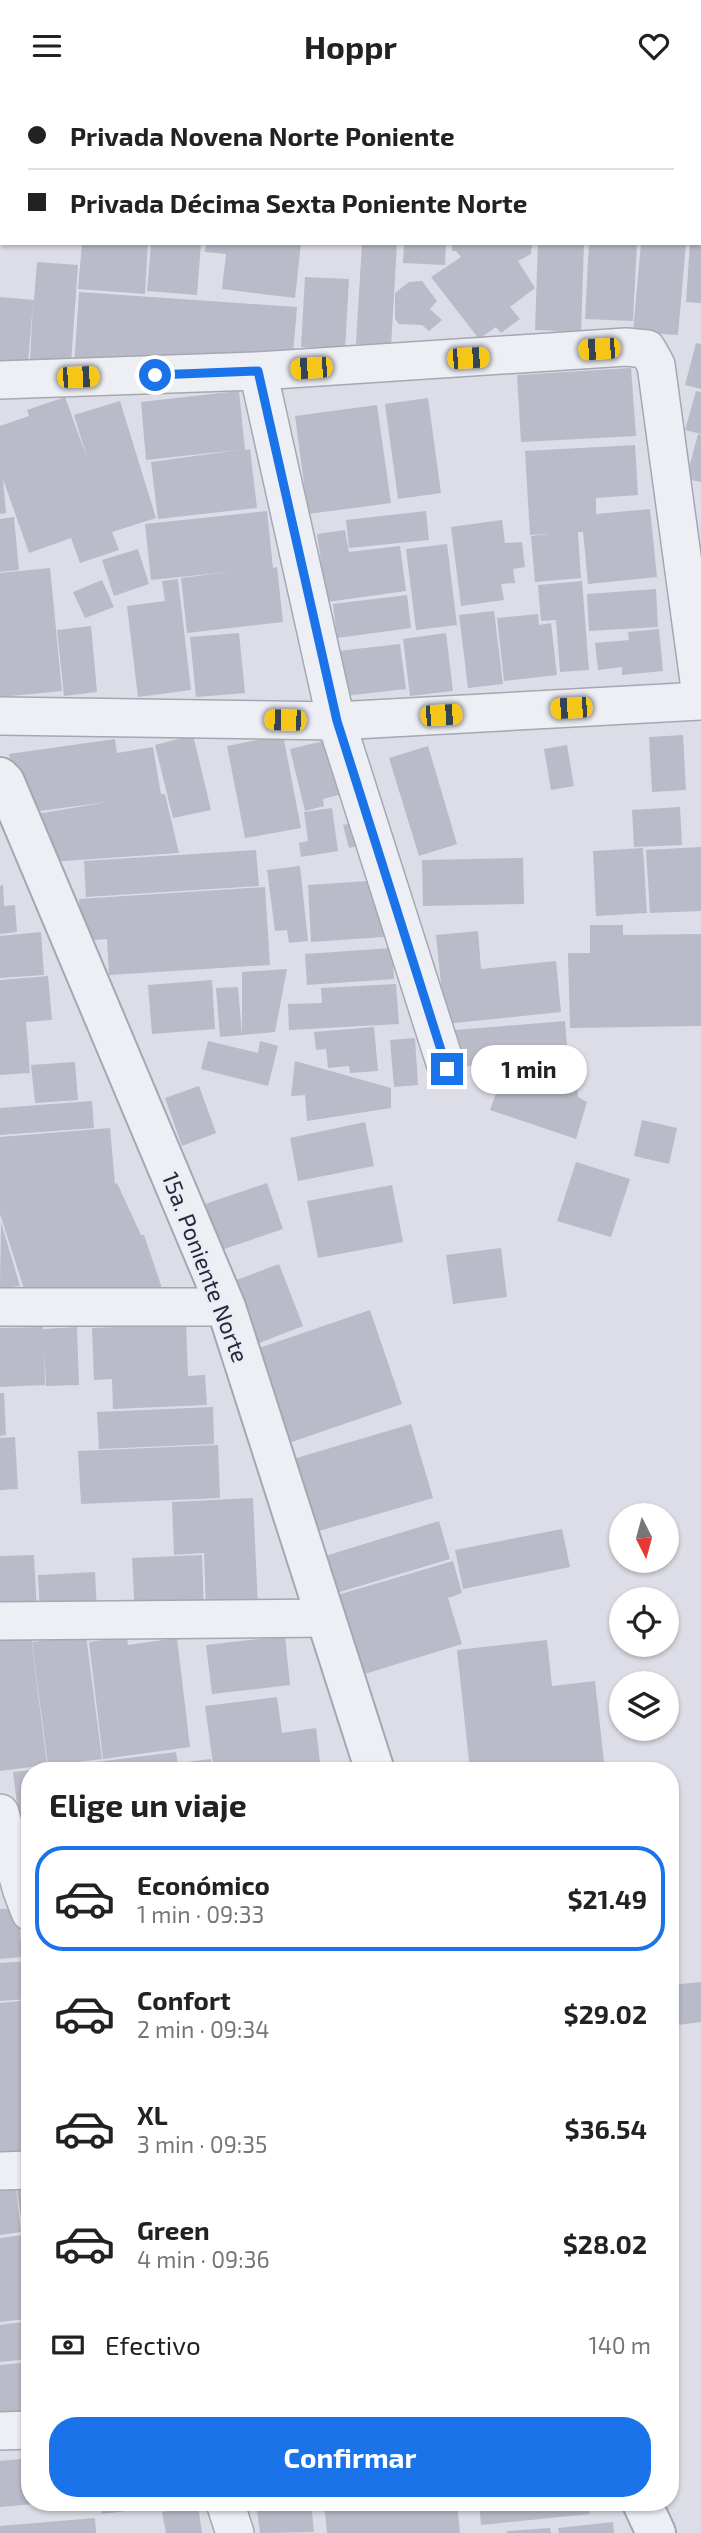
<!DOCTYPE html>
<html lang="es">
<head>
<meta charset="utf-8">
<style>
  :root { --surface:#fff; --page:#f2f2f2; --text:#222; --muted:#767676; --line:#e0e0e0; --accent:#1a73e8 }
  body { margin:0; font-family:"Exo 2",sans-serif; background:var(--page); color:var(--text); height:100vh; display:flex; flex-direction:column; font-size:26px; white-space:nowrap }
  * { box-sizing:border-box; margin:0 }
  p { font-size:23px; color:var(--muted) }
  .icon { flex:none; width:38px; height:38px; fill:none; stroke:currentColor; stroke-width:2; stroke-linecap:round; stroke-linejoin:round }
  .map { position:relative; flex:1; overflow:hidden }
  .sheet { position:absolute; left:21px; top:1671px; width:658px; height:749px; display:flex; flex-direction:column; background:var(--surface); border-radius:28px; box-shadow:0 2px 5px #0004 }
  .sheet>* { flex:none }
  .banner { position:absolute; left:0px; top:0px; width:702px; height:154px; box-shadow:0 2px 5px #0004; display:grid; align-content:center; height:154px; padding:0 28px; background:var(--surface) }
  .needle { width:46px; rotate:174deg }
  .controls { position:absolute; left:609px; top:1412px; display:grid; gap:14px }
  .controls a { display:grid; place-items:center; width:70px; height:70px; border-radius:50%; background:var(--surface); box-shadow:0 2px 5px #0004; font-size:35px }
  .end { position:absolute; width:32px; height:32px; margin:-16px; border:9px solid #1a73e8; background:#fff; box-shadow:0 0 0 4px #fff }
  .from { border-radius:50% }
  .bubble { position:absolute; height:49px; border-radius:24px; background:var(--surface); box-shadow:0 2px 5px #0004; font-size:23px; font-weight:700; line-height:49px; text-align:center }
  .car { position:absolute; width:21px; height:42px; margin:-21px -10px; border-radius:9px; box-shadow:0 0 5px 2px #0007; background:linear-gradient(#f5c518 24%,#345 0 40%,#f5c518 0 76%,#345 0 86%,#f5c518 0) }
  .banner b { display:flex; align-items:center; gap:24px; height:66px; font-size:26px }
  .banner b+b { border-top:2px solid var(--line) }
  .banner i { width:18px; height:18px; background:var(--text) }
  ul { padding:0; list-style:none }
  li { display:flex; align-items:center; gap:21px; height:105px; margin:0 14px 10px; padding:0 14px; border:4px solid transparent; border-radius:28px }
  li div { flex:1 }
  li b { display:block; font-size:26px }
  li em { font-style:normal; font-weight:700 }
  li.active { border-color:var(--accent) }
  li>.icon { width:63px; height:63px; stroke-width:1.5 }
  h2 { padding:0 28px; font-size:32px; line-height:84px }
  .pay { display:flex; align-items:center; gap:18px; height:77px; padding:0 28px; font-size:26px }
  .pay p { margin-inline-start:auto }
  .button { display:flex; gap:14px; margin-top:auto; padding:14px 28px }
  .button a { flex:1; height:80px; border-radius:28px; background:var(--accent); color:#fff; font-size:28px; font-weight:700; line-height:80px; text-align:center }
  header { display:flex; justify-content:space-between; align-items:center; height:91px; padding:0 28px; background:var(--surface); font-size:32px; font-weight:700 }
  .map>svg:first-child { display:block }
  .building { fill:#b9bbc9 }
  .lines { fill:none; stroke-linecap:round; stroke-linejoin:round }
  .minor-casing { stroke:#a5a7b3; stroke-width:40 }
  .tertiary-casing { stroke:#a5a7b3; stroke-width:42 }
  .minor { stroke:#eeeff5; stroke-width:37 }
  .tertiary { stroke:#eeeff5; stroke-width:38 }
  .route { stroke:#1a73e8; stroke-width:9 }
  .labels { text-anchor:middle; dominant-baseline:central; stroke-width:5; stroke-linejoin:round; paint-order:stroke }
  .street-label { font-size:23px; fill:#25283d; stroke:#ebecf4 }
</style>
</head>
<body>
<header><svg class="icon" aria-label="menu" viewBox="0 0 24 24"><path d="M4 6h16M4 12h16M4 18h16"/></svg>Hoppr<svg class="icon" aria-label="heart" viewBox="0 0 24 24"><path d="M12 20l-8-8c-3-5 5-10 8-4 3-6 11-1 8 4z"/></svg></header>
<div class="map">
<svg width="701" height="2442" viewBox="0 0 701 2442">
  <rect width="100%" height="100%" fill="#dcdde6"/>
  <g class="building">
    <path d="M82,152H148L145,203L78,198Z"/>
    <path d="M151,152H201L197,204L147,200Z"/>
    <path d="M206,152H301L295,207L222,198L226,163L205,161Z"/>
    <path d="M362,152H397L391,256L356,253Z"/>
    <path d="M404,152H446L445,174L403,172Z"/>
    <path d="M452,152H532L531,163L518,170L535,197L510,216L520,228L501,242L496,236L479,248L431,186L461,166L456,160H452Z"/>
    <path d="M538,152H584L581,241L535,239Z"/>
    <path d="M589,152H637L633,230L585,228Z"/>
    <path d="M641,152H686L678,244L633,241Z"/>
    <path d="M690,152H701V212L686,211Z"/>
    <path d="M37,171L78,174L71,272L30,269L33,212L28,272L0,274V206L34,209Z"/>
    <path d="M305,186L349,188L345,259L301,256Z"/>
    <path d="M422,190L437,210L430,218L442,229L429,240L422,234L399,233L395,228V202L409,191Z"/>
    <path d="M79,201L297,216L293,263L74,276Z"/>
    <path d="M696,252L701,253V298L685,294Z"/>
    <path d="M631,277L636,345L521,351L517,284Z"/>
    <path d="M239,300L245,359L250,358L257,417L158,428L151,371L238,359L146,369L141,311Z"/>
    <path d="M696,300L701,301V343L685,339Z"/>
    <path d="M65,306L87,367L74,324L120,310L156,427L112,441L119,459L80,472L71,447L29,462L3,388L6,422L0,423V335L29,325L27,319Z"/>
    <path d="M428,307L441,402L398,408L385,313Z"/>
    <path d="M377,314L391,412L308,423L295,325Z"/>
    <path d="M698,343L701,344V391L686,388Z"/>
    <path d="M635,354L638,404L596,407V423L650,418L657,486L588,493L583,441H578L581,487L535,491L531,445L549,443L530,444L525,360Z"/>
    <path d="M267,420L273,477L277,476L283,531L187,542L181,487L229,481L151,489L145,433Z"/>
    <path d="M426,420L429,449L349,457L346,429Z"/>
    <path d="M14,426L19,479L0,481V428Z"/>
    <path d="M502,429L505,452L522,451L525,476L513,478L515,492L501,493L504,509L461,515L451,436Z"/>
    <path d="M345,439L349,461L400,455L406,500L327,511L317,443Z"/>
    <path d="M447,453L457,534L416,539L406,458Z"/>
    <path d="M138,458L149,493L114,505L102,469Z"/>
    <path d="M50,477L62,600L0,606V482Z"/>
    <path d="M178,488L191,599L138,606L127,515L165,510L162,490Z"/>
    <path d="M102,489L114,516L85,527L73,501Z"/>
    <path d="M582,490L589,579L560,581L556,529L541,530L538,494Z"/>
    <path d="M656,498L658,536L589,540L587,503Z"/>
    <path d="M407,504L411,537L337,547L333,513Z"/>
    <path d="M494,520L503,593L468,597L459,524Z"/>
    <path d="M538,523L539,534L551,532L557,584L504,590L497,527Z"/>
    <path d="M91,535L97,601L64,605L57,539Z"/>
    <path d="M659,538L663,580L622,584V576L598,579L595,552L629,549L628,541Z"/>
    <path d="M239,542L245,602L196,606L190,546Z"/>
    <path d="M446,542L453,600L410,605L403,548Z"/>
    <path d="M400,553L406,598L344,605L338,560Z"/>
    <path d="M193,644L211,719L173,727L155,654Z"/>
    <path d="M283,644L301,737L245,747L227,655Z"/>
    <path d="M683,644L686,699L652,701L649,646Z"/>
    <path d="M336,647L350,701L323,708L324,715L305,720L290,658Z"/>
    <path d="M115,648L117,662L153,656L161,703H165L179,762L50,771L26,725L107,711L25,722L9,663Z"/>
    <path d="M567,654L574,695L551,699L544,658Z"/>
    <path d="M428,655L457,753L419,765L389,667Z"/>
    <path d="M680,716L682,754L634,756L632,719Z"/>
    <path d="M332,717L338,760L301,766L299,752L308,750L304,721Z"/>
    <path d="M360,730L365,753L349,757L343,734Z"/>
    <path d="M701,756V820L650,822L646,759Z"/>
    <path d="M643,757L647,822L596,825L593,760Z"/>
    <path d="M256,759L259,795L86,806L84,770Z"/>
    <path d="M523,767L524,813L423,815L422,769Z"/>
    <path d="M300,775L308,850L289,852L287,839L275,840L267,779Z"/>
    <path d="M382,789L384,846L311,851L308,794Z"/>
    <path d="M3,794L4,815L15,814L17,841L0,843V795Z"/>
    <path d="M265,796L270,874L109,884L107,848L82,850L79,808Z"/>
    <path d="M590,834H623V844L701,843V935L570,937L568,862H590Z"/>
    <path d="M478,840L481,878L556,870L561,921L445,933L436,844Z"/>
    <path d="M41,841L44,884L0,887V845Z"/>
    <path d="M392,857L394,888L307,894L305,863Z"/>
    <path d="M287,878L275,941L242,944V881Z"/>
    <path d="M48,885L52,929L26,931L30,982L0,984V889Z"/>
    <path d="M212,889L215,938L152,943L148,894Z"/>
    <path d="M396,893L399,933L289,939L288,913L322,912L321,897Z"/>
    <path d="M238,896L242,944L220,946L216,897Z"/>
    <path d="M565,930L568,967L458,976L455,939Z"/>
    <path d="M374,936L378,980L350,982L349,975L328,977L326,958L316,959L314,941Z"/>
    <path d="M415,947L418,994L394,996L390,949Z"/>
    <path d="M208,950L258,962L260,950L278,955L268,995L201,978Z"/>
    <path d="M295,970L391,997V1017L307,1030L305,1004L291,1005Z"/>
    <path d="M75,971L78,1009L35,1012L31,974Z"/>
    <path d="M576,980L578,1006L587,1011L576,1048L490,1019L502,985L552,1001L548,981Z"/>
    <path d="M199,995L216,1042L182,1055L165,1007Z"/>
    <path d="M92,1010L94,1037L0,1044V1017Z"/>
    <path d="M642,1029L677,1037L669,1073L634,1065Z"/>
    <path d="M365,1031L374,1075L298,1090L290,1047Z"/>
    <path d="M110,1037L115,1093L117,1092L141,1144H144L165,1206L25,1201L0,1123V1046Z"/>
    <path d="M576,1071L630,1088L611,1146L557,1130Z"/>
    <path d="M267,1092L283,1138L218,1160L202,1114Z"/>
    <path d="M392,1094L403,1151L318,1167L307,1110Z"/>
    <path d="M1,1131L20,1195L0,1197Z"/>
    <path d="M501,1157L507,1206L453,1213L446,1164Z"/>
    <path d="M279,1173L303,1235L254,1254L231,1191Z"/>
    <path d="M370,1219L402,1313L286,1353L253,1259Z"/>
    <path d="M186,1233L188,1285L205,1284L207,1314L113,1318L112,1288L94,1289L92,1237Z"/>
    <path d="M43,1236V1238L77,1236L79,1294L46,1295L44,1257L45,1294L0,1296V1237Z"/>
    <path d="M0,1302H4L6,1344L0,1345Z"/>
    <path d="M213,1316L214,1353L99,1358L97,1321Z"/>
    <path d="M411,1333L433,1407L312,1442L290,1369Z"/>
    <path d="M15,1346L18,1398L0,1399V1347Z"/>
    <path d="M218,1354L220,1407L81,1413L78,1360Z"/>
    <path d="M253,1407L258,1516L206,1518L204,1462L174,1464L172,1411Z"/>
    <path d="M439,1430L450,1468L333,1503L322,1466Z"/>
    <path d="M562,1438L570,1476L463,1498L455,1459Z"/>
    <path d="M34,1464L37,1522L0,1524V1465Z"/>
    <path d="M202,1464L204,1521L135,1524L132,1467Z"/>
    <path d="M453,1470L462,1502L448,1507L462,1553L358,1585L334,1505Z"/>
    <path d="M95,1481L97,1521L40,1523L38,1484Z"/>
    <path d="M86,1544L102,1668L48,1675L32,1551Z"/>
    <path d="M31,1545L47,1674L0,1680V1549Z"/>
    <path d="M285,1545L290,1594L212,1603L206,1554Z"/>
    <path d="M127,1546L128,1554L177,1547L190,1656L103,1668L89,1551Z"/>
    <path d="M547,1549L552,1595L595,1590L605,1680H470L457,1559Z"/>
    <path d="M277,1606L282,1642L316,1637L321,1680H214L205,1615Z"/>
    <path d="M176,1661L179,1680H73L72,1674Z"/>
    <path d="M211,1668L212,1680H181L180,1672Z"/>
    <path d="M30,1679V1793L27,1794L13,1681Z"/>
    <path d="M18,1817L22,1866L0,1868V1818Z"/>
    <path d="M30,1870V1908L0,1910V1872Z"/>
    <path d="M701,1891V1931L670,1935V1894Z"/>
    <path d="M30,1909V2063L0,2066V1912Z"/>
    <path d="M30,2092V2140L23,2141L16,2094Z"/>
    <path d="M16,2098L21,2141L0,2144V2100Z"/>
    <path d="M30,2143V2183L22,2184L27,2228L0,2231V2147Z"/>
    <path d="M30,2230V2268L0,2271V2234Z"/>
    <path d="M30,2271V2320L0,2323V2274Z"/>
    <path d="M30,2367V2412L35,2413L0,2416V2370Z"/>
    <path d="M101,2412H182L183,2413L102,2423Z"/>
    <path d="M256,2412H311L314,2441L260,2442Z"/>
    <path d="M324,2412H457L460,2442H327Z"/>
    <path d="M479,2412H588L590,2423L481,2434Z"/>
    <path d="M198,2415L202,2442H166L162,2421Z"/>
    <path d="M95,2427L96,2442H0V2435Z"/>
    <path d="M613,2431L614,2442H559L558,2437Z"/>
    <path d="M550,2437L551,2442H507V2440Z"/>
  </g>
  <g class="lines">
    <g class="minor-casing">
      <g id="minor">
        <path d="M0,19H2"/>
        <path d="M700,73H701"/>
        <path d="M258,280L336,630L447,978"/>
        <path d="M0,289L258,280L626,256L647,258L656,274L701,605"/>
        <path d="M0,625L336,630L701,610"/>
        <path d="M0,1216H226"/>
        <path d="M0,1530L325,1527"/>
        <path d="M0,1722L22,1800L30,1821"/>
        <path d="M0,2080L30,2079"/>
        <path d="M0,2340L30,2339"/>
        <path d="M225,2412L235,2442"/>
      </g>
    </g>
    <g class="tertiary-casing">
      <g id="tertiary">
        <path d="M0,686L5,691L226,1216L375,1680"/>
        <path d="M642,2412L656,2442"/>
      </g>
    </g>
    <use href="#minor" class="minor"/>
    <use href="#tertiary" class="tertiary"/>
  </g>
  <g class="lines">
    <path class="route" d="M155,284L258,280L337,630L447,978"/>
  </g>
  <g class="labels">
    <g class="street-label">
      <text transform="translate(206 1176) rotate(69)">15a. Poniente Norte</text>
    </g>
  </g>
</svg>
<div class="controls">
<a><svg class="needle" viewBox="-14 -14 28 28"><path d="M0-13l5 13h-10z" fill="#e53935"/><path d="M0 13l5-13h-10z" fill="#767676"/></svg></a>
<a><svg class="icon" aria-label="locate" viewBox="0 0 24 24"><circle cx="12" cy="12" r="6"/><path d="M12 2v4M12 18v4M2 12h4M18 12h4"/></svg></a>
<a><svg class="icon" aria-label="layers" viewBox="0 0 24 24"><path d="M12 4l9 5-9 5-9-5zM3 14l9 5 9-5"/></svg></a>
</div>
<i class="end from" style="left:155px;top:284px"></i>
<i class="end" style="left:447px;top:978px"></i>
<div class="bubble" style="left:471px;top:954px;width:116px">1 min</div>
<i class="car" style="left:599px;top:258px;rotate:266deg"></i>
<i class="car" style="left:468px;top:267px;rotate:87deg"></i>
<i class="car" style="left:311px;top:277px;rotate:266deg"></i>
<i class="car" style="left:78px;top:286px;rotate:88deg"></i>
<i class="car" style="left:571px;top:617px;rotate:267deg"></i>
<i class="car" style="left:441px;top:624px;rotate:87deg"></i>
<i class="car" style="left:285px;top:629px;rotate:271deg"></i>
<div class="banner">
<b><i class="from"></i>Privada Novena Norte Poniente</b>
<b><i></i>Privada Décima Sexta Poniente Norte</b>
</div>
<section class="sheet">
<h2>Elige un viaje</h2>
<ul>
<li class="active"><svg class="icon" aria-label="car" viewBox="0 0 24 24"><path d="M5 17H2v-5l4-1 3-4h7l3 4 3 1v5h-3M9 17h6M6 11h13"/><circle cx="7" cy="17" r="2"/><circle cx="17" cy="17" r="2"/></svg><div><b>Económico</b><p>1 min · 09:33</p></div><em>$21.49</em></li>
<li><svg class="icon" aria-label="car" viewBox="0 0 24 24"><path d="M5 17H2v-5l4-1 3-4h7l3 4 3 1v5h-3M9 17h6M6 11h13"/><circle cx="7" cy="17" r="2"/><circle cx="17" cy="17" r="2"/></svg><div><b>Confort</b><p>2 min · 09:34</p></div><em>$29.02</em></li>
<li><svg class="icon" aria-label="car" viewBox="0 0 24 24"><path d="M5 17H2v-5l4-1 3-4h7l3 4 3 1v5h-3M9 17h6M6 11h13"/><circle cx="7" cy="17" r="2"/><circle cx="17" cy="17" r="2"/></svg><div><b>XL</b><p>3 min · 09:35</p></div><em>$36.54</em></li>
<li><svg class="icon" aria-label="car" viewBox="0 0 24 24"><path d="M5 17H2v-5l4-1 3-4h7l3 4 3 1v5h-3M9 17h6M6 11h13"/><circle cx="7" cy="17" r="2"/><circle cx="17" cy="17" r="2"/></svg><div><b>Green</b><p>4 min · 09:36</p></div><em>$28.02</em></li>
</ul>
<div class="pay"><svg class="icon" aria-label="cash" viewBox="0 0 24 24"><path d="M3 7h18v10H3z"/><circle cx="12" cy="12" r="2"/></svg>Efectivo<p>140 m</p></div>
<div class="button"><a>Confirmar</a></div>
</section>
</div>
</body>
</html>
